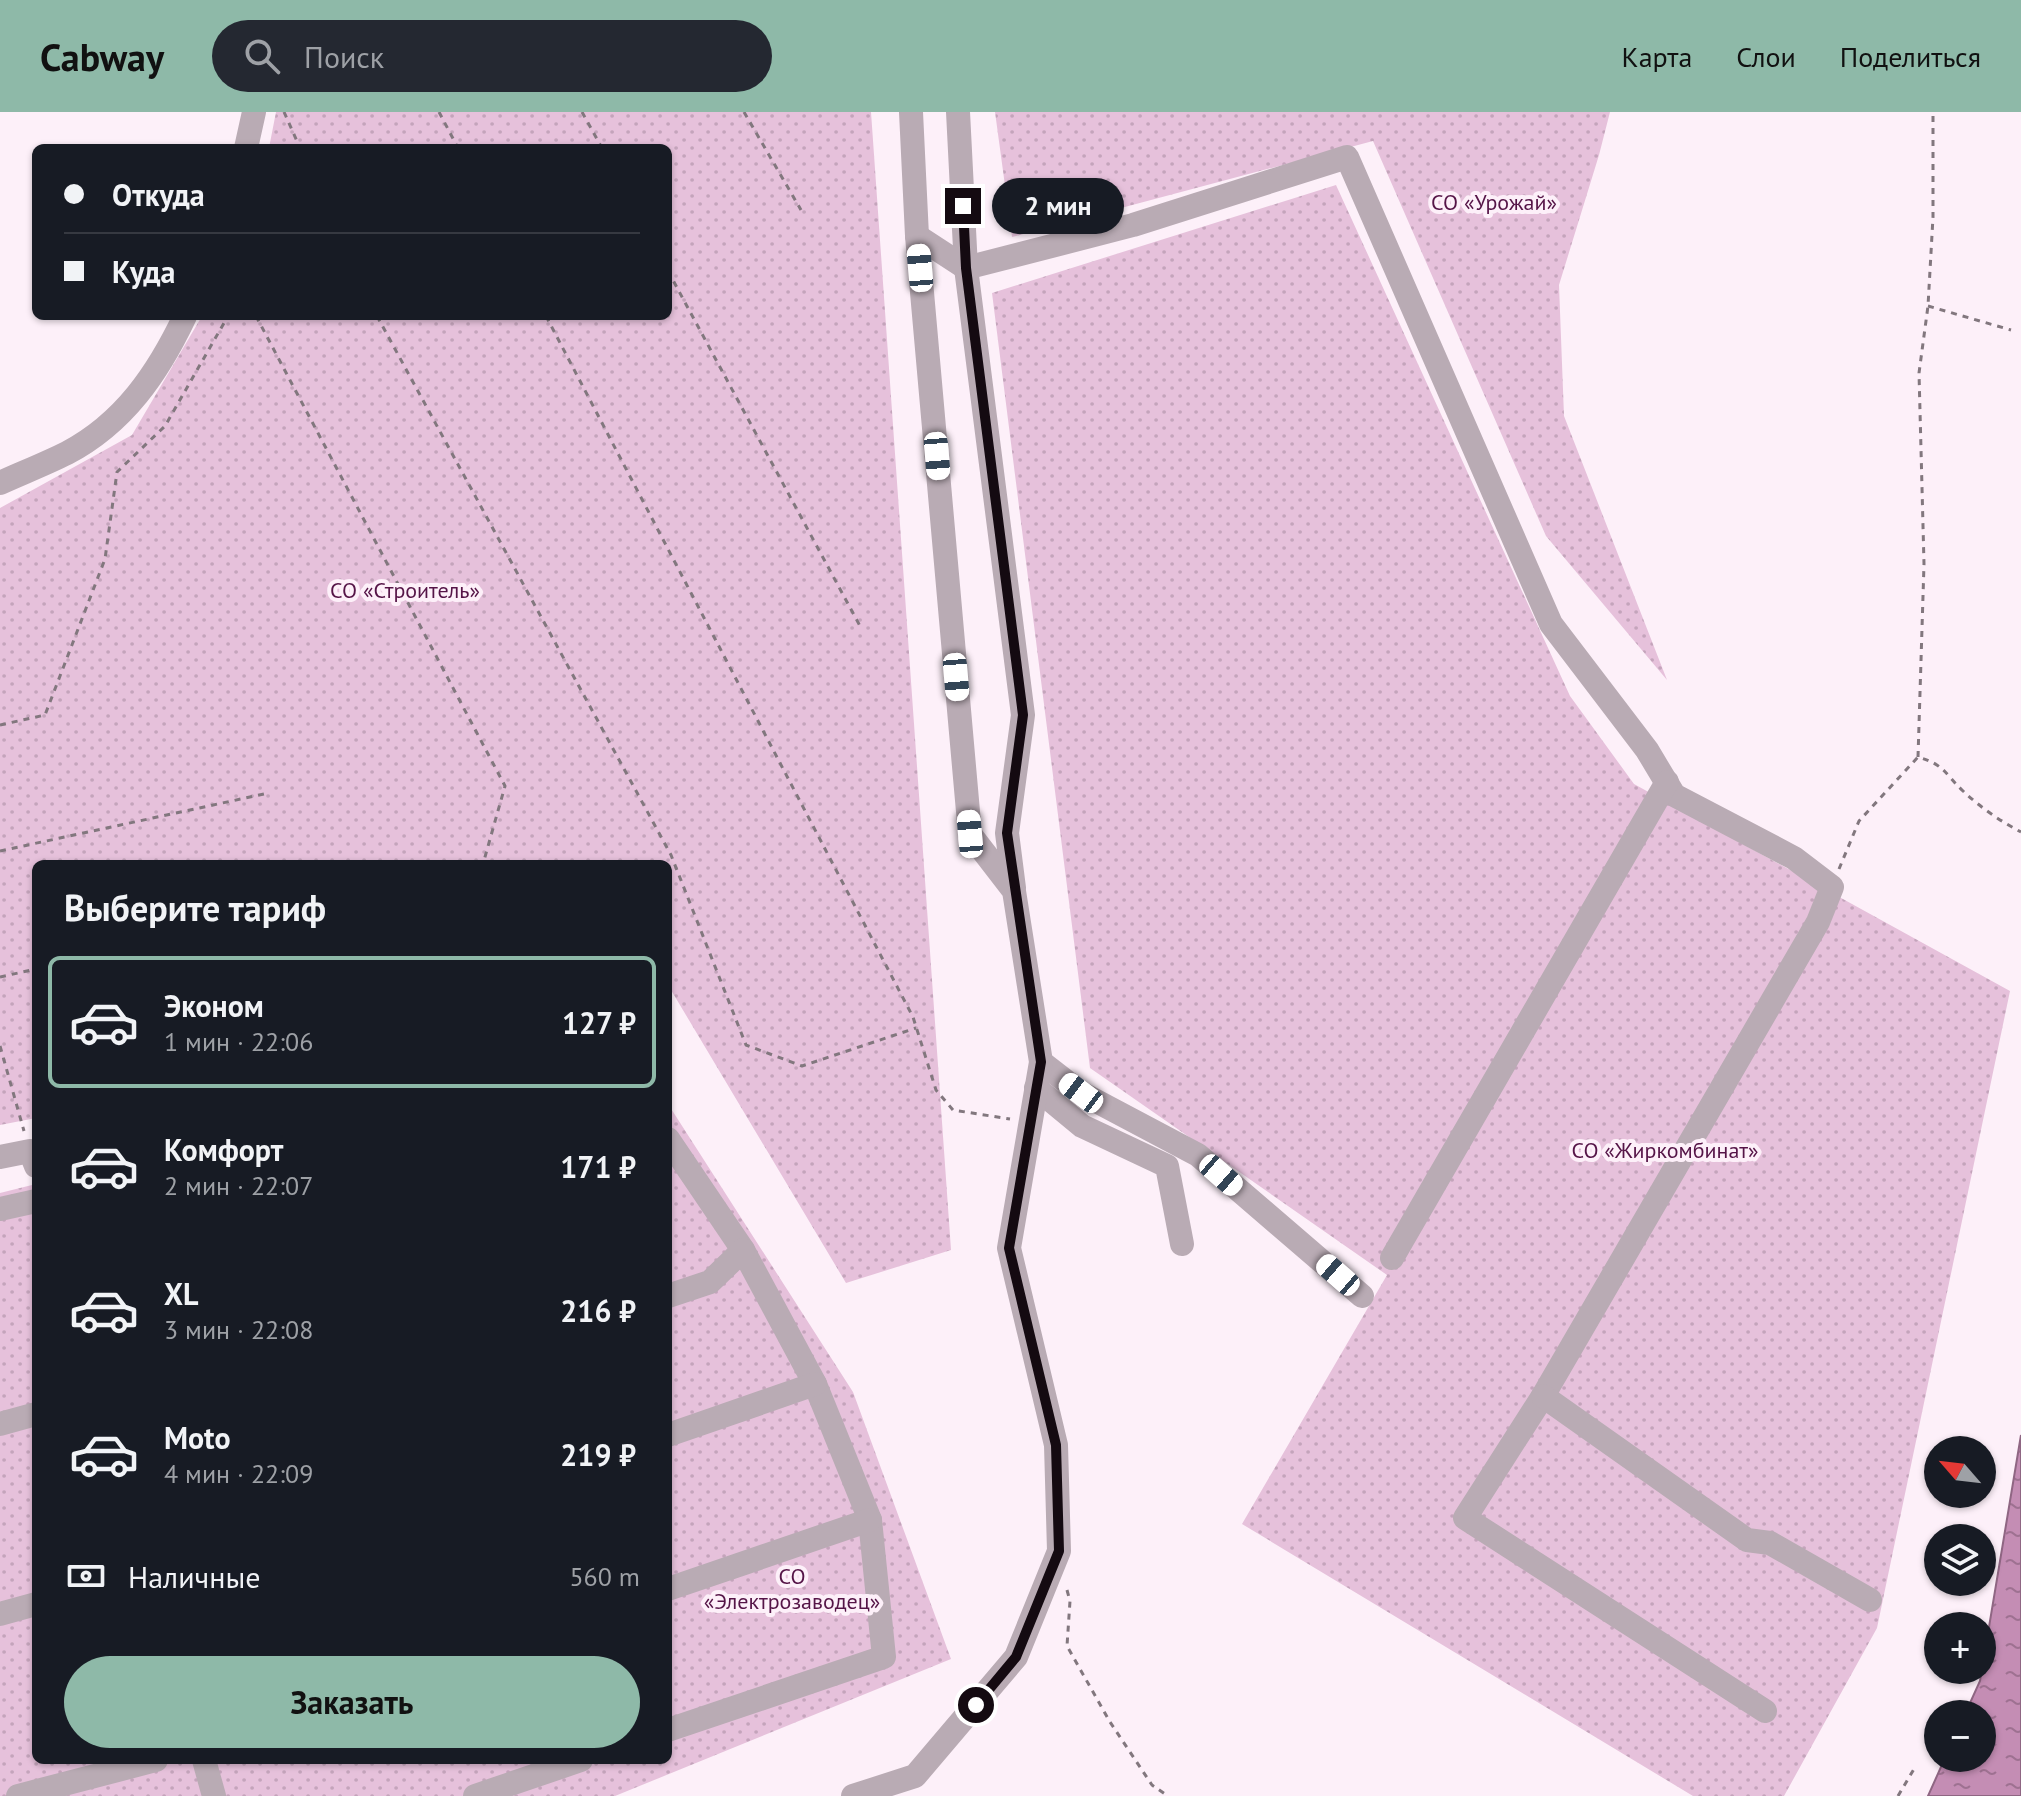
<!DOCTYPE html>
<html lang="ru">
<head>
<meta charset="utf-8">
<style>
  :root { --surface:#171b24; --page:#242831; --text:#f1f3f6; --muted:#9ea1a6; --line:#363941; --accent:#8eb9a8 }
  body { margin:0; font-family:"PT Sans",sans-serif; background:var(--page); color:var(--text); height:100vh; display:flex; flex-direction:column; font-size:30px; white-space:nowrap }
  * { box-sizing:border-box; margin:0 }
  p { font-size:26px; color:var(--muted) }
  .icon { flex:none; width:44px; height:44px; fill:none; stroke:currentColor; stroke-width:2; stroke-linecap:round; stroke-linejoin:round }
  .map { position:relative; flex:1; overflow:hidden }
  .side { position:absolute; left:32px; top:748px; width:640px; height:904px; display:flex; flex-direction:column; background:var(--surface); border-radius:12px; box-shadow:0 2px 6px #0004 }
  .side>* { flex:none }
  .top-card { position:absolute; left:32px; top:32px; width:640px; height:176px; border-radius:12px; box-shadow:0 2px 6px #0004; display:grid; align-content:center; height:176px; padding:0 32px; background:var(--surface) }
  .needle { width:52px; rotate:298deg }
  .fabs { position:absolute; left:1924px; top:1324px; display:grid; gap:16px }
  .fabs a { display:grid; place-items:center; width:72px; height:72px; border-radius:50%; background:var(--surface); box-shadow:0 2px 6px #0004; font-size:40px }
  .end { position:absolute; width:36px; height:36px; margin:-18px; border:10px solid #140a11; background:#fff; box-shadow:0 0 0 4px #fff }
  .from { border-radius:50% }
  .bubble { position:absolute; height:56px; border-radius:28px; background:var(--surface); box-shadow:0 2px 6px #0004; font-size:26px; font-weight:700; line-height:56px; text-align:center }
  .car { position:absolute; width:24px; height:48px; margin:-24px -12px; border-radius:10px; box-shadow:0 0 6px 2px #0007; background:linear-gradient(#fff 24%,#345 0 40%,#fff 0 76%,#345 0 86%,#fff 0) }
  .top-card b { display:flex; align-items:center; gap:28px; height:76px; font-size:30px }
  .top-card b+b { border-top:2px solid var(--line) }
  .top-card i { width:20px; height:20px; background:var(--text) }
  ul { padding:0; list-style:none }
  li { display:flex; align-items:center; gap:24px; height:132px; margin:0 16px 12px; padding:0 16px; border:4px solid transparent; border-radius:12px }
  li div { flex:1 }
  li b { display:block; font-size:30px }
  li em { font-style:normal; font-weight:700 }
  li.current { border-color:var(--accent) }
  li>.icon { width:72px; height:72px; stroke-width:1.5 }
  h2 { padding:0 32px; font-size:36px; line-height:96px }
  .pay { display:flex; align-items:center; gap:20px; height:88px; padding:0 32px; font-size:30px }
  .pay p { margin-inline-start:auto }
  .cta { display:flex; gap:16px; margin-top:auto; padding:16px 32px }
  .cta a { flex:1; height:92px; border-radius:48px; background:var(--accent); color:#111; font-size:32px; font-weight:700; line-height:92px; text-align:center }
  header { display:flex; align-items:center; gap:48px; box-sizing:border-box; height:112px; padding:0 40px; background:var(--accent); color:#111 }
  header strong { font-size:38px }
  nav { display:flex; gap:44px; margin-inline-start:auto; font-size:28px }
  .search { width:560px; height:72px; background:var(--page); display:flex; align-items:center; gap:20px; box-sizing:border-box; padding:0 28px; border-radius:44px; color:var(--muted); font-size:30px }
  .map>svg:first-child { display:block }
  .green { fill:url(#green-dots) }
  .water { fill:url(#water-ripples); stroke:#8f6683; stroke-width:2 }
  .lines { fill:none; stroke-linecap:round; stroke-linejoin:round }
  .path { stroke:#82777e; stroke-width:3; stroke-dasharray:6 6; stroke-linecap:butt }
  .minor { stroke:#b9abb4; stroke-width:24 }
  .route { stroke:#140a11; stroke-width:10 }
  .labels { text-anchor:middle; dominant-baseline:central; stroke-width:8; stroke-linejoin:round; paint-order:stroke }
  .park-label { font-size:22px; fill:#551447; stroke:#fdf0f9 }
</style>
</head>
<body>
<header>
<strong>Cabway</strong>
<div class="search"><svg class="icon" aria-label="search" viewBox="0 0 24 24"><circle cx="10" cy="10" r="6"/><path d="M15 15l6 6"/></svg>Поиск</div>
<nav><a>Карта</a><a>Слои</a><a>Поделиться</a></nav>
</header>
<div class="map">
<svg width="2021" height="1684" viewBox="0 0 2021 1684">
  <defs>
    <pattern id="green-dots" width="8" height="8" patternUnits="userSpaceOnUse" patternTransform="scale(2)"><rect width="8" height="8" fill="#e6c1db"/><path d="M2 2h.1M6 6h.1" fill="none" stroke="#c4a4bb" stroke-width="1.8" stroke-linecap="round"/></pattern>
    <pattern id="water-ripples" width="26" height="14" patternUnits="userSpaceOnUse" patternTransform="scale(2)"><rect width="26" height="14" fill="#c48db4"/><path d="M2 4q2-2 4 0t4 0M15 11q2-2 4 0t4 0" fill="none" stroke="#9e7191"/></pattern>
  </defs>
  <rect width="100%" height="100%" fill="#fdf0f9"/>
  <g class="green">
    <path d="M276,0H871L951,1138L846,1171L668,873V752H36V1006L0,1013V396L132,323L202,204H668V36H269Z"/>
    <path d="M995,0H1610L1599,43L1559,173L1564,304L1667,568L1546,424L1373,29L1012,125Z"/>
    <path d="M1336,73L1570,584L1634,672L2010,879L1877,1516L1784,1684H1693L1242,1412L1387,1163L1090,956L992,181Z"/>
    <path d="M668,992L853,1280L951,1547L615,1684H0V1081L36,1072V1648H668Z"/>
  </g>
  <path class="water" d="M2021,1323V1684H1928L1945,1646H1982V1602H1965L1980,1569Z"/>
  <g class="lines">
    <g class="path">
      <path d="M284,0L300,36"/>
      <path d="M439,0L458,36"/>
      <path d="M582,0L602,36"/>
      <path d="M744,0L801,98"/>
      <path d="M668,159L860,514"/>
      <path d="M1928,194L2011,218"/>
      <path d="M256,204L505,674L483,752"/>
      <path d="M377,204L671,743L746,933L802,954L916,916"/>
      <path d="M546,204L913,905L936,978L953,998L1010,1007"/>
      <path d="M0,613L45,603L105,447L117,360L165,314L228,204"/>
      <path d="M1918,645L1924,452L1919,261L1928,194L1933,105V0"/>
      <path d="M0,739L264,682"/>
      <path d="M1839,757L1859,709L1918,645C1945,653 1944,661 1963,679C1980,695 2000,709 2021,720"/>
      <path d="M0,865L36,857"/>
      <path d="M0,934L24,1019"/>
      <path d="M1067,1478L1070,1489L1067,1534L1110,1610L1152,1673L1168,1684"/>
      <path d="M1898,1684L1914,1657"/>
    </g>
    <g class="minor">
      <path d="M958,0L966,156L1023,603L1007,721L1014,776"/>
      <path d="M246,36L254,0"/>
      <path d="M917,124L966,156L1133,113L1347,45L1551,512L1647,638L1674,683L1794,746L1832,775L1818,810L1543,1284L1465,1406L1765,1599"/>
      <path d="M0,371C22,361 45,352 67,341C124,311 158,261 185,204"/>
      <path d="M1041,950L1081,981L1198,1043L1362,1184"/>
      <path d="M1036,976L1082,1014L1167,1054L1182,1132"/>
      <path d="M668,1027L743,1138L815,1272L870,1408L884,1545L668,1618"/>
      <path d="M0,1045L30,1039L36,1054"/>
      <path d="M0,1097L36,1089"/>
      <path d="M1392,1146L1667,670"/>
      <path d="M668,1184L710,1170L743,1138"/>
      <path d="M1543,1284L1747,1428L1770,1431L1870,1488"/>
      <path d="M0,1312L36,1302"/>
      <path d="M668,1323L815,1272"/>
      <path d="M668,1477L870,1408"/>
      <path d="M0,1502L36,1492"/>
      <path d="M204,1648L214,1684"/>
      <path d="M18,1684L156,1648"/>
      <path d="M475,1684L581,1648"/>
      <path d="M853,1684L915,1664L1016,1545L1059,1439L1056,1333L1009,1136L1041,950L1014,779L970,722L917,124L911,0"/>
    </g>
  </g>
  <g class="lines">
    <path class="route" d="M963,94L966,156L1023,603L1007,721L1041,950L1009,1136L1056,1333L1059,1439L1016,1545L976,1593"/>
  </g>
  <g class="labels">
    <g class="park-label">
      <text x="1494" y="90">СО «Урожай»</text>
      <text x="405" y="478">СО «Строитель»</text>
      <text x="1665" y="1038">СО «Жиркомбинат»</text>
      <text x="792" y="1464">СО<tspan x="792" dy="25">«Электрозаводец»</tspan></text>
    </g>
  </g>
</svg>
<div class="fabs">
<a><svg class="needle" viewBox="-14 -14 28 28"><path d="M0-13l5 13h-10z" fill="#e53935"/><path d="M0 13l5-13h-10z" fill="#9ea1a6"/></svg></a>
<a><svg class="icon" aria-label="layers" viewBox="0 0 24 24"><path d="M12 4l9 5-9 5-9-5zM3 14l9 5 9-5"/></svg></a>
<a>+</a>
<a>−</a>
</div>
<i class="end from" style="left:976px;top:1593px"></i>
<i class="end" style="left:963px;top:94px"></i>
<div class="bubble" style="left:992px;top:66px;width:132px">2 мин</div>
<i class="car" style="left:920px;top:156px;rotate:355deg"></i>
<i class="car" style="left:937px;top:344px;rotate:175deg"></i>
<i class="car" style="left:956px;top:565px;rotate:175deg"></i>
<i class="car" style="left:970px;top:722px;rotate:355deg"></i>
<i class="car" style="left:1081px;top:981px;rotate:307deg"></i>
<i class="car" style="left:1221px;top:1063px;rotate:131deg"></i>
<i class="car" style="left:1338px;top:1163px;rotate:311deg"></i>
<div class="top-card">
<b><i class="from"></i>Откуда</b>
<b><i></i>Куда</b>
</div>
<section class="side">
<h2>Выберите тариф</h2>
<ul>
<li class="current"><svg class="icon" aria-label="car" viewBox="0 0 24 24"><path d="M5 17H2v-5l4-1 3-4h7l3 4 3 1v5h-3M9 17h6M6 11h13"/><circle cx="7" cy="17" r="2"/><circle cx="17" cy="17" r="2"/></svg><div><b>Эконом</b><p>1 мин · 22:06</p></div><em>127 ₽</em></li>
<li><svg class="icon" aria-label="car" viewBox="0 0 24 24"><path d="M5 17H2v-5l4-1 3-4h7l3 4 3 1v5h-3M9 17h6M6 11h13"/><circle cx="7" cy="17" r="2"/><circle cx="17" cy="17" r="2"/></svg><div><b>Комфорт</b><p>2 мин · 22:07</p></div><em>171 ₽</em></li>
<li><svg class="icon" aria-label="car" viewBox="0 0 24 24"><path d="M5 17H2v-5l4-1 3-4h7l3 4 3 1v5h-3M9 17h6M6 11h13"/><circle cx="7" cy="17" r="2"/><circle cx="17" cy="17" r="2"/></svg><div><b>XL</b><p>3 мин · 22:08</p></div><em>216 ₽</em></li>
<li><svg class="icon" aria-label="car" viewBox="0 0 24 24"><path d="M5 17H2v-5l4-1 3-4h7l3 4 3 1v5h-3M9 17h6M6 11h13"/><circle cx="7" cy="17" r="2"/><circle cx="17" cy="17" r="2"/></svg><div><b>Moto</b><p>4 мин · 22:09</p></div><em>219 ₽</em></li>
</ul>
<div class="pay"><svg class="icon" aria-label="cash" viewBox="0 0 24 24"><path d="M3 7h18v10H3z"/><circle cx="12" cy="12" r="2"/></svg>Наличные<p>560 m</p></div>
<div class="cta"><a>Заказать</a></div>
</section>
</div>
</body>
</html>
